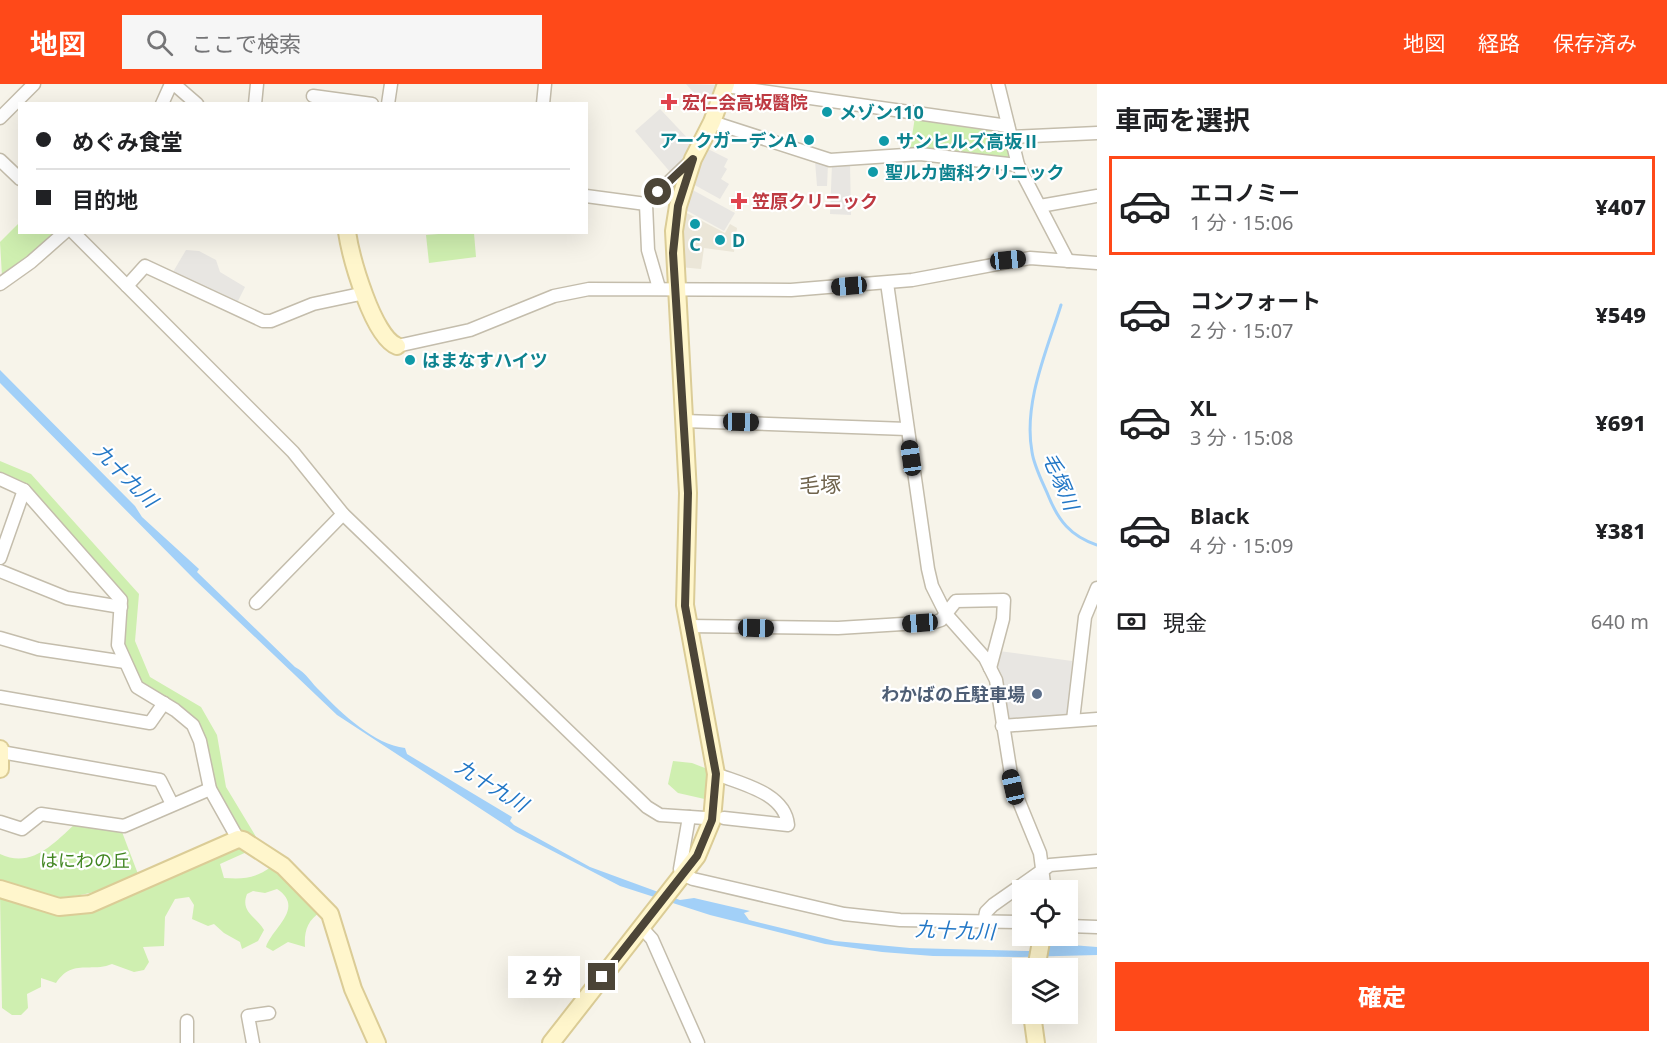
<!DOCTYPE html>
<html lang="ja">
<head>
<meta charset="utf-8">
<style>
  :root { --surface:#fff; --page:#f6f6f6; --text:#202124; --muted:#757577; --line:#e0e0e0; --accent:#ff4919 }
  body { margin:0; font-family:"Noto Sans","Noto Sans JP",sans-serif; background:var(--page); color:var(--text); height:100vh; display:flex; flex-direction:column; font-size:22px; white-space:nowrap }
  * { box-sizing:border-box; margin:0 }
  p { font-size:20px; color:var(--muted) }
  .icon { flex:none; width:33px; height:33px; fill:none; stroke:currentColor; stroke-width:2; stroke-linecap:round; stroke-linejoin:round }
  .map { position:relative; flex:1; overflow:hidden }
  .side { display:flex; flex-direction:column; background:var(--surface); width:570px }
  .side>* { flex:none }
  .hud { position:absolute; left:18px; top:18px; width:570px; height:132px; border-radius:0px; box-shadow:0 6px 24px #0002; display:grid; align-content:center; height:132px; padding:0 18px; background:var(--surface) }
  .fabs { position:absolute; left:1012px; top:796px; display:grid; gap:12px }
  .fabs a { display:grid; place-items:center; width:66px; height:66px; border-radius:0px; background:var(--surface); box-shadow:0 6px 24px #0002; font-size:30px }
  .end { position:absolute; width:27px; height:27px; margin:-14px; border:8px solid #4c4537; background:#fff; box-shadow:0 0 0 3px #fff }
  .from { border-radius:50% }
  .bubble { position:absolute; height:42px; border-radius:0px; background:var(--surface); box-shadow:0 6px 24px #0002; font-size:20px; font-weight:800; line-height:42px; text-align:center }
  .car { position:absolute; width:18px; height:36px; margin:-18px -9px; border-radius:8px; box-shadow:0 0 4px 2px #0007; background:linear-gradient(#222 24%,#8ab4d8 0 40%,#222 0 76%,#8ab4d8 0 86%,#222 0) }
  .hud b { display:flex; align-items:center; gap:21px; height:57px; font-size:22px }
  .hud b+b { border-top:2px solid var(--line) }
  .hud i { width:15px; height:15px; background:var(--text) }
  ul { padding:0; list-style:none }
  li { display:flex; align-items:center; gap:18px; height:99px; margin:0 12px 9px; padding:0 6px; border:3px solid transparent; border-radius:0px }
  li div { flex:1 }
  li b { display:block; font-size:22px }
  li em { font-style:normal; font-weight:800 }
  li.active { border-color:var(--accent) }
  li>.icon { width:54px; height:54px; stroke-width:1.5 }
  h2 { padding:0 18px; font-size:27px; line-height:72px }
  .pay { display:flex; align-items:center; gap:15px; height:66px; padding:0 18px; font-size:22px }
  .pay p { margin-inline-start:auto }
  .action { display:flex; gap:12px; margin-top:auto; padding:12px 18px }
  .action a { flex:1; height:69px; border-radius:0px; background:var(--accent); color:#fff; font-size:24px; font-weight:800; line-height:69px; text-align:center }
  header { display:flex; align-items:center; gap:36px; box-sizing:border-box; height:84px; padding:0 30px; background:var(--accent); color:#fff }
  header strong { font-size:28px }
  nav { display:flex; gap:33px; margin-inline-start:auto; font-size:21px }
  .search { width:420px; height:54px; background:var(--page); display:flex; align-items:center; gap:15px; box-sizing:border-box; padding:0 21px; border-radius:0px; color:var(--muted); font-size:22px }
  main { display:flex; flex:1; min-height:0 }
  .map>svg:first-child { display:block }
  .residential { fill:#ebe6d8 }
  .green { fill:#cfefb0 }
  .parking { fill:#e8e6e2 }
  .water { fill:#a2d0f8 }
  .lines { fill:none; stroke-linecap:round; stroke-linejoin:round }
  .stream { stroke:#a2d0f8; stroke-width:3 }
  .street-casing { stroke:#c4bdac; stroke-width:15 }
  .secondary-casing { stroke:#dbcc96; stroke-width:20 }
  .street { stroke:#fff; stroke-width:12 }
  .secondary { stroke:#fff6cc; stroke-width:16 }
  .route { stroke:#4c4537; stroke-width:8 }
  .health-dot { fill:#e0444e; stroke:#fff; stroke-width:2 }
  .culture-dot { fill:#0f9aa8; stroke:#fff; stroke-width:2 }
  .service-dot { fill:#5c6f8a; stroke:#fff; stroke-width:2 }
  .labels { text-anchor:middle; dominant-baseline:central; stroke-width:4.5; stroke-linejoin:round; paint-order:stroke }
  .health-label { font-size:18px; font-weight:bold; fill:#be3a42; stroke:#fff; text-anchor:start }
  .culture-label { font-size:18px; font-weight:bold; fill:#0d838f; stroke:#fff; text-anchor:start }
  .service-label { font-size:18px; font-weight:bold; fill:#4e5e75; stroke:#fff; text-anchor:end }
  .park-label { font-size:18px; fill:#428622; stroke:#fff }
  .water-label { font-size:20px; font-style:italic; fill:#2277c6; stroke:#fff }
  .quarter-label { font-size:21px; fill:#70644d; stroke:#fff }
</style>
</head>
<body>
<header>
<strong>地図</strong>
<div class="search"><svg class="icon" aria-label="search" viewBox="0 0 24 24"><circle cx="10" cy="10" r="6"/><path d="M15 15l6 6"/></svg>ここで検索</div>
<nav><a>地図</a><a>経路</a><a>保存済み</a></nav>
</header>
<main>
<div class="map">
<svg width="1097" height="959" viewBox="0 0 1097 959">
  <rect width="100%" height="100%" fill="#f7f4ea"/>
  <path class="residential" d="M683,127L725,149L730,140L737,144L734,168L704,164L701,185L680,183Z"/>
  <g class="green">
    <path d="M915,33L1002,45L1011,72L1007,75L925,64L910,65Z"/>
    <path d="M19,139L20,148L58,149L42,165L2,192L0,158Z"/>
    <path d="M451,149H474L476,173L429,179L426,151Z"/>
    <path d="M0,377L31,390L139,510L135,557L150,593L201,623L217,651L226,703L261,761L240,748L216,708L205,654L193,632L141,601L123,559L127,513L24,398L0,389Z"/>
    <path d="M673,677L692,679L710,686L709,716L678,709L668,700Z"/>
    <path d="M74,741L122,748L138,790C100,808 68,821 26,807C17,803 8,801 0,795V770C31,785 53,760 74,741Z"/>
    <path d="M239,761L249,767L220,780L224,794C244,795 255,795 272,782L321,828C307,836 304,848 305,863L288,858L273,867L266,863C271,845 306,824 277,805L265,809L253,807L247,810C240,828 256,832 264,846L258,857L242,865L240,858L224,849L214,840L208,842L192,835L194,821L189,813L175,815L165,833L164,862L143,863L149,878L144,886L134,888L112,880C91,889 72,874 56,899L41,894V903L27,910L28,924L21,931H12L2,924L0,810L67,829Z"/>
  </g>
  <g class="parking">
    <path d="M686,0L718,1L709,26Z"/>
    <path d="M660,25L693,60L687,76L671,89L635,47Z"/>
    <path d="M708,65L728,75L724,83L727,85L721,95L729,100L720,115L691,99Z"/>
    <path d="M815,77L828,81L827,102H817Z"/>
    <path d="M850,79L851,131L830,130L832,80Z"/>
    <path d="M689,104L735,129L724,147L684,125Z"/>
    <path d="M186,166L199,167L216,176L220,188L245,203L236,221L173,188Z"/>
    <path d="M999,567L1072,577L1069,633L1008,638L1003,601L996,583Z"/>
  </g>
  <path class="water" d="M0,286L135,422L142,433L199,485L197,488L295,583C307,589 311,599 321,608C341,629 375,661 405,664L407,670L512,733L510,737L514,741L590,783L680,816L694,814L750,827L744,829L749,836L835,857L910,864L1029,867L1046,859L1097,863V871L1021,873L933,872L882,868L825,860L710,831L620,802L516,748L337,631L195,496L0,299Z"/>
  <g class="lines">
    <path class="stream" d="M1061,221C1047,266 1023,319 1032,368C1034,382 1042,397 1048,411C1058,436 1070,452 1097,461"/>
    <g class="street-casing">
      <g id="street">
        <path d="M174,0L197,20"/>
        <path d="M998,0L1018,81L1068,177"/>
        <path d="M726,2L1008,42"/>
        <path d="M313,12L372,20"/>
        <path d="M162,20L171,0"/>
        <path d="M255,20L257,0"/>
        <path d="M388,20L391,0"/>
        <path d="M543,20L545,0"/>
        <path d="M0,34L34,0"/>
        <path d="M712,38L830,76L920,70L1018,81"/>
        <path d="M1012,53L1097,49"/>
        <path d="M0,76L20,95"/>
        <path d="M586,112L646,120L692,76"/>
        <path d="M646,120L648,166L659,204"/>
        <path d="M1040,122L1097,112"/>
        <path d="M73,148L293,368L343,430L647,723L660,731L705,734"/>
        <path d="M887,199L928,485L932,502L946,530L985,574L996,596L1013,703L1040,769L1045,807"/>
        <path d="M0,200L31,178L65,148"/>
        <path d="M127,202L145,182L263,237H271L313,220L365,209"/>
        <path d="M397,262L470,246L554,212L589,205L791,206L912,196L1030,174L1097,179"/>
        <path d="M684,337L907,345"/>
        <path d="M0,395L24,406L121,516L118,561L137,603L175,626L193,641L200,657L210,705L238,755"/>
        <path d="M0,474L24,406"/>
        <path d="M0,487L67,514L121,523"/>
        <path d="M256,519L343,430"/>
        <path d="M688,542L838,544L935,538L941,536L956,517L1004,516L1003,535L990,584"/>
        <path d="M0,554L38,565L125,578"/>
        <path d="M0,613L150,639L164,619"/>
        <path d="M1073,636L1085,533L1097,504"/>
        <path d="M1002,642L1097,635"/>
        <path d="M1,668L160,696L172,720"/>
        <path d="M716,690C742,700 785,709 788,741L724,734"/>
        <path d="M689,733L680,785L682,790L693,795L844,830L900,836L1023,838"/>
        <path d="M0,738L22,745L41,730L124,742L210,705"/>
        <path d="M984,839L986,828L993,821L1050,781L1097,777"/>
        <path d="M1068,842L1097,843"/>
        <path d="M641,843L652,855L698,959"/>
        <path d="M187,959V937"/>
        <path d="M253,959L248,932L269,929"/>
      </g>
    </g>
    <g class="secondary-casing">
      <g id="secondary">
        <path d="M347,148C351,174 373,253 397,262"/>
        <path d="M0,665V685"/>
        <path d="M0,805L59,823L90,820L238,755L243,756L283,782L330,830L353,905L377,959"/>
        <path d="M1036,885L1042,852"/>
        <path d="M1032,930L1036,959"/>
        <path d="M551,959L697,772L712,736L716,690L685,521L688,409L674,147L678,122L693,75L712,38L726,0"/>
      </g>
    </g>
    <use href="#street" class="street"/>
    <use href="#secondary" class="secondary"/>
  </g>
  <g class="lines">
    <path class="route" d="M602,893L697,772L712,736L716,690L685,522L688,409L673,169L678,122L693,75L658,108"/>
  </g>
  <g class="health-dot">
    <path d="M666 9h6v6h6v6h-6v6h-6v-6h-6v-6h6z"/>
    <path d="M736 108h6v6h6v6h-6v6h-6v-6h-6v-6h6z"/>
  </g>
  <g class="culture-dot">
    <circle cx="827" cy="28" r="6"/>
    <circle cx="809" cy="56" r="6"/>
    <circle cx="884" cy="57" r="6"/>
    <circle cx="873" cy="88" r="6"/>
    <circle cx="695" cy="140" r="6"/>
    <circle cx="720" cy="156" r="6"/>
    <circle cx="410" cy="276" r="6"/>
  </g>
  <circle class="service-dot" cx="1037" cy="610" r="6"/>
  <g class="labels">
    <g class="health-label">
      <text x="682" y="18">宏仁会高坂醫院</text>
      <text x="752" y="117">笠原クリニック</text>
    </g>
    <g class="culture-label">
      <text x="839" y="28">メゾン110</text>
      <text x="797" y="56" text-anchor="end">アークガーデンA</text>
      <text x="896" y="57">サンヒルズ高坂Ⅱ</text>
      <text x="885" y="88">聖ルカ歯科クリニック</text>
      <text x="732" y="156">D</text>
      <text x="695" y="160" text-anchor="middle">C</text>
      <text x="422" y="276">はまなすハイツ</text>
    </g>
    <g class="service-label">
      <text x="1025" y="610">わかばの丘駐車場</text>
    </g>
    <g class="park-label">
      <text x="85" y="776">はにわの丘</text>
    </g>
    <g class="water-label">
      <text transform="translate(126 391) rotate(45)">九十九川</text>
      <text transform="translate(1061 397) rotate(67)">毛塚川</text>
      <text transform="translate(492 701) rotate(32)">九十九川</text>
      <text transform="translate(955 846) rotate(2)">九十九川</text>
    </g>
    <g class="quarter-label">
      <text x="820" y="400">毛塚</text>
    </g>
  </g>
</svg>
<div class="fabs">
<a><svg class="icon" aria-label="locate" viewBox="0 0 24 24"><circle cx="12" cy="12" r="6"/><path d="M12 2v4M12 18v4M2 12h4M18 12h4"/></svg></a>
<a><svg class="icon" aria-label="layers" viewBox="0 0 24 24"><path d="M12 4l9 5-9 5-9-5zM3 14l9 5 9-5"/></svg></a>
</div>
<i class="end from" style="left:658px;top:108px"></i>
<i class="end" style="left:602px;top:893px"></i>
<div class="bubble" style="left:508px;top:872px;width:72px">2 分</div>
<i class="car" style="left:1008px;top:176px;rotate:84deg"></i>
<i class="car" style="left:849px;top:202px;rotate:265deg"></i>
<i class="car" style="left:741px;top:338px;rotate:91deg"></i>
<i class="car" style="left:911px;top:374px;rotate:352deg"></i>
<i class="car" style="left:920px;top:539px;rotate:266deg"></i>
<i class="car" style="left:756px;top:544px;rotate:91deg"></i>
<i class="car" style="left:1013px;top:703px;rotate:347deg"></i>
<div class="hud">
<b><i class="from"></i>めぐみ食堂</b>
<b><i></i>目的地</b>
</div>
</div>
<section class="side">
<h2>車両を選択</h2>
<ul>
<li class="active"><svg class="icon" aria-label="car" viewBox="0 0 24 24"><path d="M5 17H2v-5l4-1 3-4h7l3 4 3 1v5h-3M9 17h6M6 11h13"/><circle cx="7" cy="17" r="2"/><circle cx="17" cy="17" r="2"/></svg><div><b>エコノミー</b><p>1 分 · 15:06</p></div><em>¥407</em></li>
<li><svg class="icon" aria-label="car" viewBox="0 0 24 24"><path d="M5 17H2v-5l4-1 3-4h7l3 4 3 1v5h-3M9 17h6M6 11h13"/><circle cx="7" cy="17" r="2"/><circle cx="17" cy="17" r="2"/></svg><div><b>コンフォート</b><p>2 分 · 15:07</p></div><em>¥549</em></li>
<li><svg class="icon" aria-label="car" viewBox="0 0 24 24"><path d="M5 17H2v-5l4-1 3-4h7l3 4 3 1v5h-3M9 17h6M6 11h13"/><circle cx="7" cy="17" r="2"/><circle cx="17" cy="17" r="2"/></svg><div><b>XL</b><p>3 分 · 15:08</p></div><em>¥691</em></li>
<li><svg class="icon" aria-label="car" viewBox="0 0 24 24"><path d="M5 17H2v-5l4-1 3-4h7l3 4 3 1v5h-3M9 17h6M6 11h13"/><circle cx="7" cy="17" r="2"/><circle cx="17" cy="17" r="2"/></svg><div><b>Black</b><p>4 分 · 15:09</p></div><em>¥381</em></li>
</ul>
<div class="pay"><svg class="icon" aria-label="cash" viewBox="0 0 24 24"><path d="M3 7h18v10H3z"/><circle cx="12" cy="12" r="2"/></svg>現金<p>640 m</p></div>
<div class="action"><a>確定</a></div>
</section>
</main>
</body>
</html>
